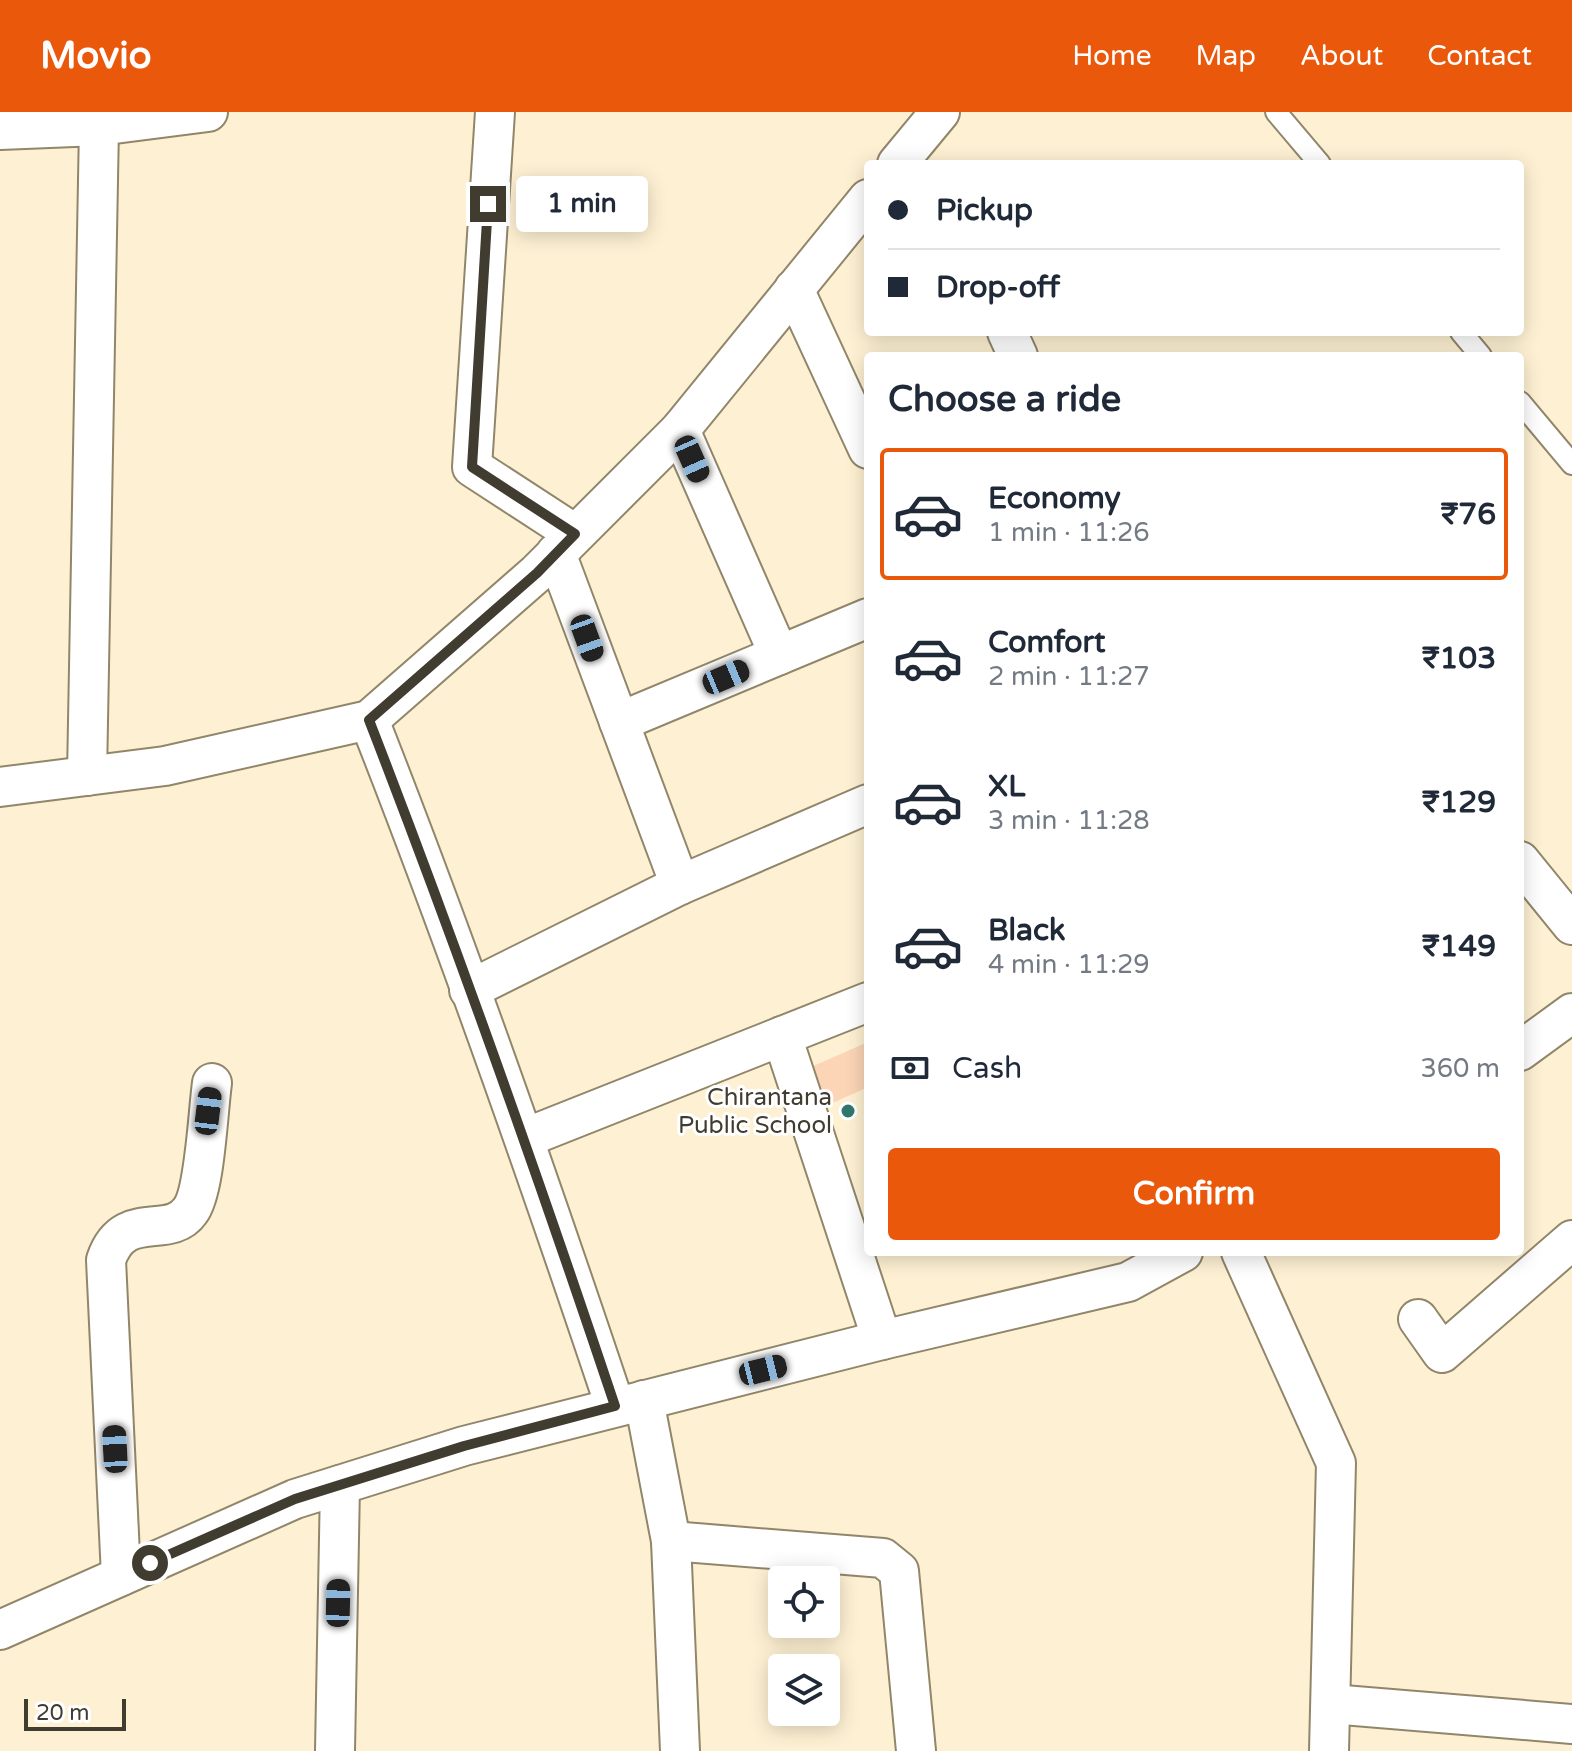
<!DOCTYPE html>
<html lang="en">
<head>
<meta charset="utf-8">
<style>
  :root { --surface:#fff; --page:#f2f2f3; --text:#1f2937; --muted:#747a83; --line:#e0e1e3; --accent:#ea580c }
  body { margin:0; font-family:"Varela Round",sans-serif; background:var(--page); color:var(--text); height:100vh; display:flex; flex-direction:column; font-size:30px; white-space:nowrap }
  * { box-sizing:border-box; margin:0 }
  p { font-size:26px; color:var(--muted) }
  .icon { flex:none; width:44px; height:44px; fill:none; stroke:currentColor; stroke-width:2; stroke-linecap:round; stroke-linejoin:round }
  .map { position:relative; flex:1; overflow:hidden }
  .side { position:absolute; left:864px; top:240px; width:660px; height:904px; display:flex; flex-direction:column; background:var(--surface); border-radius:8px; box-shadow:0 4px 20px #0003 }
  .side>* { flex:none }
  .top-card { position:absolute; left:864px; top:48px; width:660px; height:176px; border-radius:8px; box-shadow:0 4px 20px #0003; display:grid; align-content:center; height:176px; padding:0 24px; background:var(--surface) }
  .buttons { position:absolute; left:768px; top:1454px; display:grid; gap:16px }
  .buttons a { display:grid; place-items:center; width:72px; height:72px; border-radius:8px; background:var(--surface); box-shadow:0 4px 20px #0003; font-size:40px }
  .scale { position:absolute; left:24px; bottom:20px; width:102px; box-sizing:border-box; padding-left:8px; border:4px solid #413c30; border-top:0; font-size:22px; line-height:28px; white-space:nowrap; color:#413c30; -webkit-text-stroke:6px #fff; paint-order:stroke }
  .end { position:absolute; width:36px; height:36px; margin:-18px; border:10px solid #413c30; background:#fff; box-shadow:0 0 0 4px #fff }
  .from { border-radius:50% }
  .bubble { position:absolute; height:56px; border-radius:8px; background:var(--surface); box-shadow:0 4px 20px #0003; font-size:26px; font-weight:800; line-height:56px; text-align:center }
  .car { position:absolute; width:24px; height:48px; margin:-24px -12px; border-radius:10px; box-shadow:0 0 6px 2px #0007; background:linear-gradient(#222 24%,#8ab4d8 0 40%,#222 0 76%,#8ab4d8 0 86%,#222 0) }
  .top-card b { display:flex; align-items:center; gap:28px; height:76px; font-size:30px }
  .top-card b+b { border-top:2px solid var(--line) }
  .top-card i { width:20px; height:20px; background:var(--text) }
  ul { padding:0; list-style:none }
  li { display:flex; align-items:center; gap:24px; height:132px; margin:0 16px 12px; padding:0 8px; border:4px solid transparent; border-radius:8px }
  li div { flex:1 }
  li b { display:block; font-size:30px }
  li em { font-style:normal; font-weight:800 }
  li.selected { border-color:var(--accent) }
  li>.icon { width:72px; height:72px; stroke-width:1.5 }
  h2 { padding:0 24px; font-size:36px; line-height:96px }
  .pay { display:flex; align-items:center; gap:20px; height:88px; padding:0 24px; font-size:30px }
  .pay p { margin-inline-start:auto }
  .cta { display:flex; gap:16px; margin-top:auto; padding:16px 24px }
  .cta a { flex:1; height:92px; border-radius:8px; background:var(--accent); color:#fff; font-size:32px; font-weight:800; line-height:92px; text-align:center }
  header { display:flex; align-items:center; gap:48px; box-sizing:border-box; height:112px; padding:0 40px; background:var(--accent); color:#fff }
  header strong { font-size:38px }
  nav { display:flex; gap:44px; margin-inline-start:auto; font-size:28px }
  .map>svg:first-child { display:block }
  .building { fill:#fbd5b6 }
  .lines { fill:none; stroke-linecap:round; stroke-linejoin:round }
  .service-casing { stroke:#91866a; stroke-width:24 }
  .minor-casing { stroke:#91866a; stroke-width:42 }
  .service { stroke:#fff; stroke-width:20 }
  .minor { stroke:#fff; stroke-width:38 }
  .route { stroke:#413c30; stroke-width:10 }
  .poi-dot { fill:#31776d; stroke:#fff; stroke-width:3 }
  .labels { text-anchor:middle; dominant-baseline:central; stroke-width:6; stroke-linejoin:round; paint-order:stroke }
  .poi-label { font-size:24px; fill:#413c30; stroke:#fff; text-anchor:end }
</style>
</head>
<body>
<header>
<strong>Movio</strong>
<nav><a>Home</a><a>Map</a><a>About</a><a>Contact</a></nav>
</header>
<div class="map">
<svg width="1572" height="1639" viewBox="0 0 1572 1639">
  <rect width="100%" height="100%" fill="#fef1d3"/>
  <path class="building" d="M868,930V975L828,993L811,955Z"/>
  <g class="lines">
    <g class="service-casing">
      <g id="service">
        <path d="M1276,0L1320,52"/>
        <path d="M1461,220L1481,244"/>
        <path d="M1520,290L1572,352"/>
      </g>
    </g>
    <g class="minor-casing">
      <g id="minor">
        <path d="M495,0L472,355L575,422"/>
        <path d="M0,18L99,14L208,0"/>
        <path d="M897,52L940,0"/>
        <path d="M794,177L868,337"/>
        <path d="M1007,220L1018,244"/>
        <path d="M680,318L779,543"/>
        <path d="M556,441L680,773L868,692"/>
        <path d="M369,608C458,834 538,1064 615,1294"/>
        <path d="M619,610L868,506"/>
        <path d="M87,664L99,14"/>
        <path d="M0,675L165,654L369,608L537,461L680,318L868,87"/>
        <path d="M1520,749L1572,813"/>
        <path d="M469,878L680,773"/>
        <path d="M782,924L882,1228"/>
        <path d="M1520,939L1572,901"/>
        <path d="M525,1026L868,890"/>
        <path d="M1241,1140L1336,1351L1329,1639"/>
        <path d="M1418,1207L1442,1241L1572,1128"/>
        <path d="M644,1288L671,1429L680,1639"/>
        <path d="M671,1429L883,1446L899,1459L916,1639"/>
        <path d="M121,1464L106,1148C124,1095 169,1129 190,1099C205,1080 208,999 212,971"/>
        <path d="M0,1518L295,1387L464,1334L882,1228L1128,1170L1183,1140"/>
        <path d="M1331,1592L1572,1612"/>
        <path d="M335,1639L340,1373"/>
      </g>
    </g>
    <use href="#service" class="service"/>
    <use href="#minor" class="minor"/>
  </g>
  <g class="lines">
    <path class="route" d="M150,1451L295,1387L464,1334L615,1294C538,1064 457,835 369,608L537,461L575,422L472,355L488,92"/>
  </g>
  <circle class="poi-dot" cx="848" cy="999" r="8"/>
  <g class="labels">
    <g class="poi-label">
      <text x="832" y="985">Chirantana<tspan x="832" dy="28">Public School</tspan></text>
    </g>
  </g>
</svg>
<div class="buttons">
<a><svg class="icon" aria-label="locate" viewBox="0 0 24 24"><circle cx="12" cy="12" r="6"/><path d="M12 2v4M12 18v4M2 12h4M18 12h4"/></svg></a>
<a><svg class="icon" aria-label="layers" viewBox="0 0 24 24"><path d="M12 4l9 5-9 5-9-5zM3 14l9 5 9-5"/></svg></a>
</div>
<div class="scale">20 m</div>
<i class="end from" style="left:150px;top:1451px"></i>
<i class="end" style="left:488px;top:92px"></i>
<div class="bubble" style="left:516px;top:64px;width:132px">1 min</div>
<i class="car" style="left:692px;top:347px;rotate:156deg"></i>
<i class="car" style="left:587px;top:526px;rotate:160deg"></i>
<i class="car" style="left:726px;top:565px;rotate:67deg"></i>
<i class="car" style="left:208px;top:999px;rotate:7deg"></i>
<i class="car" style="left:763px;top:1258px;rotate:76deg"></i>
<i class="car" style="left:115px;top:1337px;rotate:357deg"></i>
<i class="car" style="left:338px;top:1491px;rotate:1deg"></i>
<div class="top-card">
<b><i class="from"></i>Pickup</b>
<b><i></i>Drop-off</b>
</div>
<section class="side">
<h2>Choose a ride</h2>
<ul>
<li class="selected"><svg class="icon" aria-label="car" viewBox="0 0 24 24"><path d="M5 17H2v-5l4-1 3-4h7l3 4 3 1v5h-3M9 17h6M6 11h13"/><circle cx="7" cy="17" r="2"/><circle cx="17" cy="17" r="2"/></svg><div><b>Economy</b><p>1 min · 11:26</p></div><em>₹76</em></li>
<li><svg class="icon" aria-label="car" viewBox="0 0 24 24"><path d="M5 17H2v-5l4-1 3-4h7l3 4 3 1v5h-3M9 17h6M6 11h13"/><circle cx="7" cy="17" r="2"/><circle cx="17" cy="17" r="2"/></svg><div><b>Comfort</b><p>2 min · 11:27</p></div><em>₹103</em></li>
<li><svg class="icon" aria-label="car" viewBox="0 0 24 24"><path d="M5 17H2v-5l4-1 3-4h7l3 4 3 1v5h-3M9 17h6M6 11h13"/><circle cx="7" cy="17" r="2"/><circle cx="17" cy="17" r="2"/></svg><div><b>XL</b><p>3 min · 11:28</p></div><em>₹129</em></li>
<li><svg class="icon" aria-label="car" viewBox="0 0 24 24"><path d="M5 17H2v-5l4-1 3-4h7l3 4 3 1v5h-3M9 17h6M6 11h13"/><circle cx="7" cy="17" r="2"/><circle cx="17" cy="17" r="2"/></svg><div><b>Black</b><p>4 min · 11:29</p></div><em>₹149</em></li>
</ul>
<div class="pay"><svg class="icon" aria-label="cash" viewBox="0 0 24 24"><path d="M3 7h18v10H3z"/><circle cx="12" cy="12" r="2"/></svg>Cash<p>360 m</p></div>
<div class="cta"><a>Confirm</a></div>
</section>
</div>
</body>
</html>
